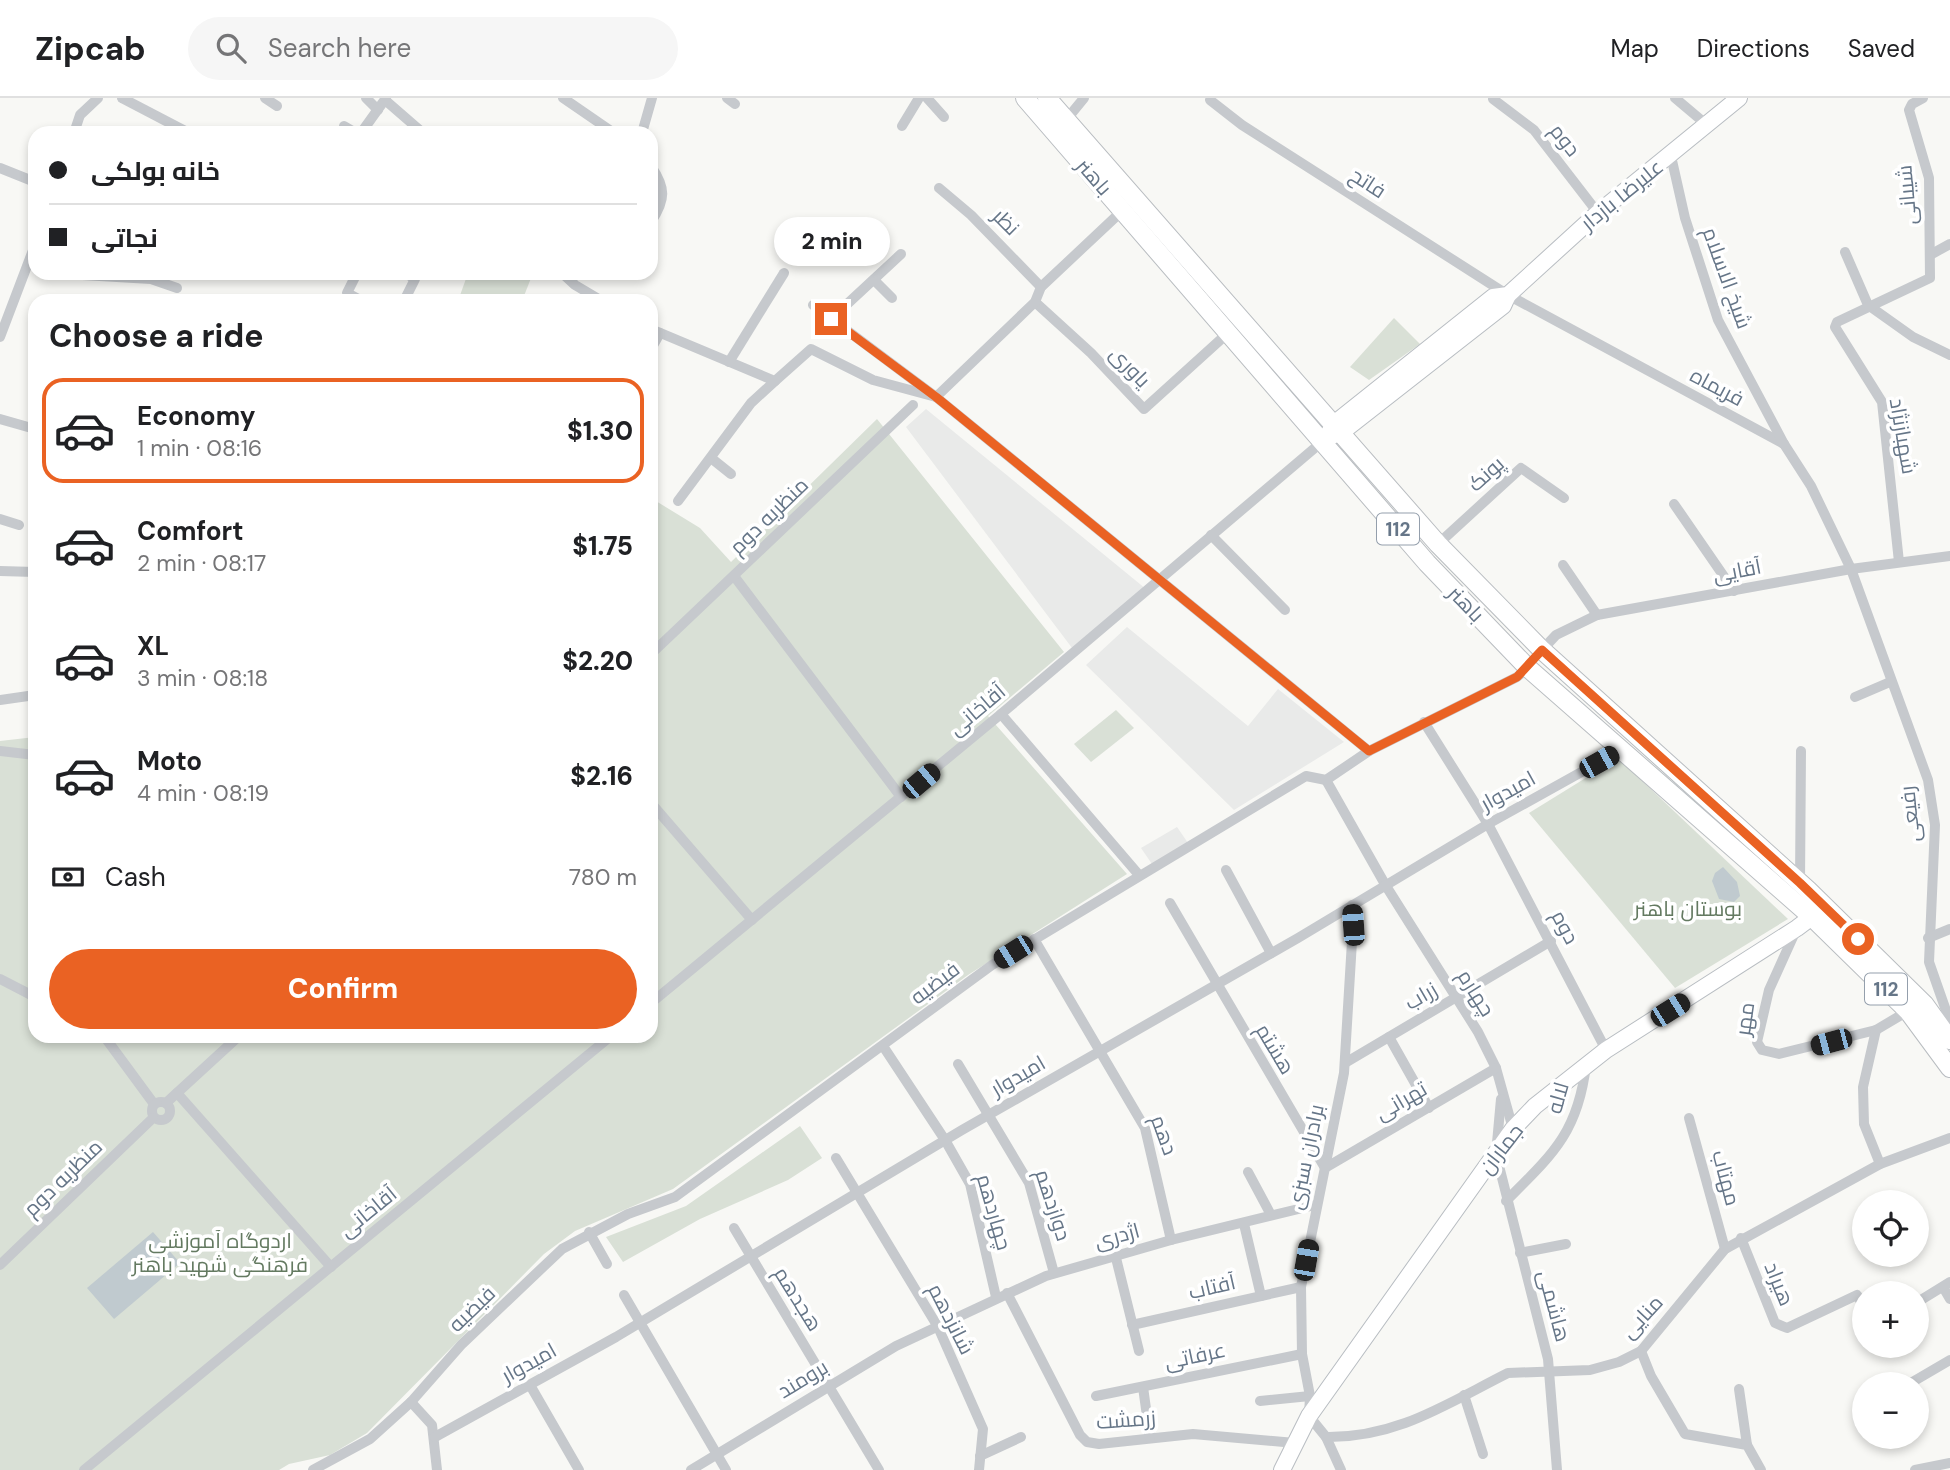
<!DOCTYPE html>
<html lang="en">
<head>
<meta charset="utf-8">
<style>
  :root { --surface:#fff; --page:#f6f6f6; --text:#202124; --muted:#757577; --line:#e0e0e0; --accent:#ea6223 }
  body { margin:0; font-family:"DM Sans",Cairo,sans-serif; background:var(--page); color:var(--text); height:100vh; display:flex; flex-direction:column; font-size:26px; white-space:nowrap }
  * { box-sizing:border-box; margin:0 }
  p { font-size:23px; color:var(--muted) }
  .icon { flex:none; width:38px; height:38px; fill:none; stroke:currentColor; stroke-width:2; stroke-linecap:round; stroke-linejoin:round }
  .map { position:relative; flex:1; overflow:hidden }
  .details { position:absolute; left:28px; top:196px; width:630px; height:749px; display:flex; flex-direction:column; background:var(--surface); border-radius:21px; box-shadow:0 4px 10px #0003 }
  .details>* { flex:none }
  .banner { position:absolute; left:28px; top:28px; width:630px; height:154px; border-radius:21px; box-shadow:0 4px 10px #0003; display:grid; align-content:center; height:154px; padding:0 21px; background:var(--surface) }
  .fabs { position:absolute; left:1852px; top:1092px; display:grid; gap:14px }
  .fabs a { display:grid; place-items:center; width:77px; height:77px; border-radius:50%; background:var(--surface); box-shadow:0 4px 10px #0003; font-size:35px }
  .end { position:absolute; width:32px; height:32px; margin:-16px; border:9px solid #ea6223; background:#fff; box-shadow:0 0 0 4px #fff }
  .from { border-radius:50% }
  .bubble { position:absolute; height:49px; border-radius:24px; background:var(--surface); box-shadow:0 4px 10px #0003; font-size:23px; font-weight:800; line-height:49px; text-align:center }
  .car { position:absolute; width:21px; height:42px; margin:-21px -10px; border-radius:9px; box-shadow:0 0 5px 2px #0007; background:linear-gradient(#222 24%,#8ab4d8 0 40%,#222 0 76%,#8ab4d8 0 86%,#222 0) }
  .banner b { display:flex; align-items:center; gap:24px; height:66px; font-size:26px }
  .banner b+b { border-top:2px solid var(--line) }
  .banner i { width:18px; height:18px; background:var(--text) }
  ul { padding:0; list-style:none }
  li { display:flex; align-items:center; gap:21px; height:105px; margin:0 14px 10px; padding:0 7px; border:4px solid transparent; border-radius:21px }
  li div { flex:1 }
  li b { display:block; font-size:26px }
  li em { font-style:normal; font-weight:800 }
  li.active { border-color:var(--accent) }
  li>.icon { width:63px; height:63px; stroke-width:1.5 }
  h2 { padding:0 21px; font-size:32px; line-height:84px }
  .pay { display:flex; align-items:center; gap:18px; height:77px; padding:0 21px; font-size:26px }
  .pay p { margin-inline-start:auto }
  .action { display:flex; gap:14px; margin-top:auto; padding:14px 21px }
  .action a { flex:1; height:80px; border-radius:42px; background:var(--accent); color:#fff; font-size:28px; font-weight:800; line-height:80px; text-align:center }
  header { display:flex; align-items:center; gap:42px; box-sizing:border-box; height:98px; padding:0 35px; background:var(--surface); border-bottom:2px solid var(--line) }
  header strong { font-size:33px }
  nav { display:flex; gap:38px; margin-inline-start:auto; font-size:24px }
  .search { width:490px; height:63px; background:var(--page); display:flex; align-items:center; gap:18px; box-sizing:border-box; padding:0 24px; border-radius:38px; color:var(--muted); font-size:26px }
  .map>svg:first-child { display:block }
  .built { fill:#e9eae9 }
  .green { fill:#d9e0d6 }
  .water { fill:#c0cacf }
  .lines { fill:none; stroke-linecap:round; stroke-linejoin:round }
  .secondary-casing { stroke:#b8bdc2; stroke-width:18 }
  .primary-casing { stroke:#b9bdc1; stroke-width:20 }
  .street { stroke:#c6c9cd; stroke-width:10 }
  .secondary { stroke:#fff; stroke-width:16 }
  .primary { stroke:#fff; stroke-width:18 }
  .route { stroke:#ea6223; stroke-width:9 }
  .labels { text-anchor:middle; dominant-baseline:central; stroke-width:7; stroke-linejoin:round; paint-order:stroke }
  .shield { fill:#fff; stroke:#949fac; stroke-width:2 }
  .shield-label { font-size:19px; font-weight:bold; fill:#667688 }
  .street-label { font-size:21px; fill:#667688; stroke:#fff }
  .park-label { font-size:21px; fill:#647a61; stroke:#fff }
</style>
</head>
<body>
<header>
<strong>Zipcab</strong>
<div class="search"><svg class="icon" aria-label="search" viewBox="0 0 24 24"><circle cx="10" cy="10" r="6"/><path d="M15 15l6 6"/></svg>Search here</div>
<nav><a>Map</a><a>Directions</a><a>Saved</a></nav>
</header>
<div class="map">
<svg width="1950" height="1372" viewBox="0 0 1950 1372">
  <rect width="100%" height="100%" fill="#f8f8f5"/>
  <g class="built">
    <path d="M926,311L1146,491L1072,550L906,329Z"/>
    <path d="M1127,529L1248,628L1278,591L1344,644L1234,712L1086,567Z"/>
    <path d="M1177,729L1188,745L1152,766L1141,750Z"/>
  </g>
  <g class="green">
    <path d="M468,175H533L522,203H458Z"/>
    <path d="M1394,220L1420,246L1369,282L1350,269Z"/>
    <path d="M877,321L1064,554L988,618L1127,776L968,877L673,1091L575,1133L544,1156L367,1335L330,1357L289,1366L279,1372H0V643L35,639V938H651V400L700,430L731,464Z"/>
    <path d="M1116,612L1134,630L1091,664L1074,646Z"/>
    <path d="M1618,660L1788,821L1675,890L1529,715Z"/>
    <path d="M800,1028L822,1060L788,1082L700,1121L623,1164L606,1139L686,1108Z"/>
  </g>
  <g class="water">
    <path d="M1723,769L1737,784L1740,798L1734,804L1719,801L1712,783L1715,775Z"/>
    <path d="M153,1134L180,1165L114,1221L87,1190Z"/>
  </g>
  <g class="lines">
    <g class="secondary-casing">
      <g id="secondary">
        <path d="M1327,338L1335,325L1493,199L1508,197L1598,115L1739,0"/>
        <path d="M1329,339L1342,334L1503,208L1508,197"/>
        <path d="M1282,1372L1309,1318L1513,1031L1535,1008L1606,952L1797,830L1821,812"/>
      </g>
    </g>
    <g class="primary-casing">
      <g id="primary">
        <path d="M1025,0L1427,465L1528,570L1813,820L1908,913L1950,970"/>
        <path d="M1047,0L1438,446L1542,552L1808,792L1925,907L1950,942"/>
      </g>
    </g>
    <g class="street">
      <path d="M122,0L189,35"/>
      <path d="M265,0L277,8"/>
      <path d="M366,0L378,12"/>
      <path d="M563,0L614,35"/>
      <path d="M727,0L735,6"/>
      <path d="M927,0L944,19"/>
      <path d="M1675,0L1707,27"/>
      <path d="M1493,1L1534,32L1598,115"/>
      <path d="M385,2L423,35"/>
      <path d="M1210,2L1242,27L1508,197L1784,346"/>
      <path d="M1066,22L1084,0"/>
      <path d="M344,28L356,35"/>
      <path d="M902,28L919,0"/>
      <path d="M74,35L80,17L98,0"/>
      <path d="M361,35L386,0"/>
      <path d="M642,35L652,0"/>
      <path d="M1671,58L1685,120L1718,222L1784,346L1811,388L1851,471L1928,682L1935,727L1929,864L1950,924"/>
      <path d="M651,68C666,90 666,101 651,124"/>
      <path d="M0,70L35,84"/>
      <path d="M939,90L971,117L1041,189"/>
      <path d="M1845,154L1868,207"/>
      <path d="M1930,157L1950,146"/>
      <path d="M48,175L151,181L177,190"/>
      <path d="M357,175L347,195L362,203"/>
      <path d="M562,175L575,187L602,203"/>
      <path d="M874,182L892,200"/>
      <path d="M404,203L415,181L405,175"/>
      <path d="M1035,204L1091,255L1144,311L1229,234"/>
      <path d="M813,207L936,299L1035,204L1041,189L1123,112"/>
      <path d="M1868,207L1913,239L1950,257"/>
      <path d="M831,221L901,156"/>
      <path d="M651,231L775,283L811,251L873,282L936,299L1369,653"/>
      <path d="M0,239L35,147"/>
      <path d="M651,251L660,235"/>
      <path d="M729,264L784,175"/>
      <path d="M0,321L35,331"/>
      <path d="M711,360L731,376"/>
      <path d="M678,403L751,305L775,283"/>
      <path d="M1674,406L1734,493"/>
      <path d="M0,421L19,427"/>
      <path d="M1211,437L1285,512"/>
      <path d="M1438,446L1521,370L1564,400"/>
      <path d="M1899,464L1882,304L1835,229L1837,224L1930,180L1929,80L1909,12L1912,6L1923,0"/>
      <path d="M1563,467L1597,517"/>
      <path d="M0,473L35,474"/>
      <path d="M734,478L901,699"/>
      <path d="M1542,552L1556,537L1597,517L1851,471L1950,458"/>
      <path d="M651,556L913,307"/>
      <path d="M1855,599L1890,584"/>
      <path d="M0,602L35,597"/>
      <path d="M1001,616L1139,777"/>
      <path d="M1424,624L1488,726L1606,952"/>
      <path d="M0,653L35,657"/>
      <path d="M1326,682L1386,788L1478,934L1496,970L1513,1031"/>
      <path d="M651,705L752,822"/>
      <path d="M1226,772L1271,855"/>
      <path d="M1800,785L1801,653"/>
      <path d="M1170,805L1325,1070"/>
      <path d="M1797,830L1769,892L1757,944L1762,952L1779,956L1876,932L1908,913"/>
      <path d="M1928,840L1950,831"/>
      <path d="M1034,841L1145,1030L1171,1142"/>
      <path d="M0,881L35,899"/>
      <path d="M651,905L1001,616L1323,343"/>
      <path d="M1876,932L1863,989L1864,1026L1880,1066"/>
      <path d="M104,938L154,1006"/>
      <path d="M1389,939L1429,1010"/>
      <path d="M883,948L945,1042L970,1086L996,1199"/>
      <path d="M1345,965L1551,843"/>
      <path d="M958,966L1029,1085L1054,1175"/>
      <path d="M177,995L331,1169"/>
      <path d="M1501,1001L1496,1056L1548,1261L1557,1372"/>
      <circle cx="161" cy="1013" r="9"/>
      <path d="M166,1005L239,938"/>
      <path d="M1689,1020L1725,1151"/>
      <path d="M836,1060L938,1229L983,1331L979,1372"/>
      <path d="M1325,1070L1496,970"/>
      <path d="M1248,1074L1271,1117"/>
      <path d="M1506,1103C1552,1057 1578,1035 1586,967"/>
      <path d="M1244,1126L1261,1198"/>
      <path d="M734,1130L879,1372"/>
      <path d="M589,1134L607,1166"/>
      <path d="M1741,1140L1775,1225L1787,1230L1857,1197L1864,1209"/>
      <path d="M1520,1155L1566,1146"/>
      <path d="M1116,1160L1139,1253"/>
      <path d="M0,1167L153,1020"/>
      <path d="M1943,1189L1950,1201"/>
      <path d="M1007,1195L1080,1337L1087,1344L1099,1346L1193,1336L1295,1345"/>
      <path d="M624,1197L726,1372"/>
      <path d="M1916,1205L1950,1184"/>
      <path d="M1132,1227L1301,1189"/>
      <path d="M1641,1253L1651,1278L1685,1336L1747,1347L1761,1372"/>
      <path d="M1909,1286L1950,1262"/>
      <path d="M530,1287L579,1372"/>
      <path d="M1143,1289L1150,1340"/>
      <path d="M1739,1291L1747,1347"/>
      <path d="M1464,1297L1483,1356"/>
      <path d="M1096,1298L1302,1256"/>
      <path d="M1260,1303L1310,1298"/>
      <path d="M411,1304L432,1327L437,1372"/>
      <path d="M435,1339L616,1239L962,1032L1298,840L1488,726L1621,652"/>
      <path d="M1326,1339C1397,1340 1446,1306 1508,1275L1590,1272L1619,1264L1641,1253L1725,1151L1880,1066L1950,1040"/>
      <path d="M980,1358L1021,1339"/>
      <path d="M84,1372L611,938"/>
      <path d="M313,1372L370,1341L411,1304L462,1246L562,1151L628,1116L675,1099L992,867L1306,678L1326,682L1369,653L1517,579L1528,570"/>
      <path d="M691,1372L896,1248L1046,1178L1171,1142L1315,1107"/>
      <path d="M1341,1372L1326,1339L1309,1318L1310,1298L1302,1256L1301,1189L1344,975L1353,827L1352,807"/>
      <path d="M1915,1372L1950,1365"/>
    </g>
    <use href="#secondary" class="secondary"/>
    <use href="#primary" class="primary"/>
  </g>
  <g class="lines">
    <path class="route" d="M831,221L936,299L1369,653L1517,579L1542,552L1800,785L1858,841"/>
  </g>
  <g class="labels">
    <g class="shield">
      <rect x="1377" y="415.5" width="42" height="31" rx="5"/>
      <rect x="1865" y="875.5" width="42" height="31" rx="5"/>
    </g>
    <g class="shield-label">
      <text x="1398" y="431">112</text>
      <text x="1886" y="891">112</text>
    </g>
    <g class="street-label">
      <text transform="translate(1565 42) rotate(52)">دوم</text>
      <text transform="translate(1094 79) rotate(49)">باهنر</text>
      <text transform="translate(1368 85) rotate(33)">فاتح</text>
      <text transform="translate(1622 97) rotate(-39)">علیرضا بازدار</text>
      <text transform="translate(1907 97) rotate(-95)">شیبانی</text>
      <text transform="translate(1006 124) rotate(45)">نظر</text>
      <text transform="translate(1727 180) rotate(70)">شیخ الاسلام</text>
      <text transform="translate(1130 269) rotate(46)">یاوری</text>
      <text transform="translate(1717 289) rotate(28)">فریماه</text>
      <text transform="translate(1903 338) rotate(80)">شهبازنژاد</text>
      <text transform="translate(1486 376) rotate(-42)">پونک</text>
      <text transform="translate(769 418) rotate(-44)">منظریه دوم</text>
      <text transform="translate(1737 473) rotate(-11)">آقایی</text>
      <text transform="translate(1466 506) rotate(46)">باهنر</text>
      <text transform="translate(977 612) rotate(-40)">آقاخانی</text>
      <text transform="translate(1508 693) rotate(-29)">امیدوار</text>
      <text transform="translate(1910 716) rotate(-96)">رفیعی</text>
      <text transform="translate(1565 829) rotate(62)">دوم</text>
      <text transform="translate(935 885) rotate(-37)">فیضیه</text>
      <text transform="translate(1476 895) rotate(58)">چهارم</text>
      <text transform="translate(1421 898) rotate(-30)">زراب</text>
      <text transform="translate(1745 921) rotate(-82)">مهر</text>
      <text transform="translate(1275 951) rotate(59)">هشتم</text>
      <text transform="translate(1018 978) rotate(-30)">امیدوار</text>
      <text transform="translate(1558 1000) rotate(-74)">لاله</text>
      <text transform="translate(1401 1003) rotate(-30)">تهرانی</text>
      <text transform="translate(1164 1037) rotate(70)">دهم</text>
      <text transform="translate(1501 1051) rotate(-52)">جماران</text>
      <text transform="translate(1306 1059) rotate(-78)">برادران سبزی</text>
      <text transform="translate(63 1080) rotate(-44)">منظریه دوم</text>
      <text transform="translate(1726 1080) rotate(75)">مهتاب</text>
      <text transform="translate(1053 1107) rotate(72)">دوازدهم</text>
      <text transform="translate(368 1114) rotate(-39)">آقاخانی</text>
      <text transform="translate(994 1114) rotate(74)">چهاردهم</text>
      <text transform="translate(1117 1138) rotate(-15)">اژدری</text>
      <text transform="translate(1779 1186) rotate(68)">هیراد</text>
      <text transform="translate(1212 1189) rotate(-13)">آفتاب</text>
      <text transform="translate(798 1201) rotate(58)">هجدهم</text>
      <text transform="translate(1554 1208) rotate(75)">هاشمی</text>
      <text transform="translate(472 1211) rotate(-44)">فیضیه</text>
      <text transform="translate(1642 1219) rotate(-47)">منایی</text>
      <text transform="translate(951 1221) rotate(63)">شانزدهم</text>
      <text transform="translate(1195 1258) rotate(-12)">عرفاتی</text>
      <text transform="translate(529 1265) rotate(-29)">امیدوار</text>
      <text transform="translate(803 1281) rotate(-31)">برومند</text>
      <text transform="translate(1126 1322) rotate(-4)">زرمشت</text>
    </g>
    <g class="park-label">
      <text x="1688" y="811">بوستان باهنر</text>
      <text x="220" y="1143">اردوگاه آموزشی<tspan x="220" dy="24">فرهنگی شهید باهنر</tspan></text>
    </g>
  </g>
</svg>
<div class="fabs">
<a><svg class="icon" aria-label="locate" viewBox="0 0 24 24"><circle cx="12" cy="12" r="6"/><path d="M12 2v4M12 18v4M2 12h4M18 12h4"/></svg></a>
<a>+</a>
<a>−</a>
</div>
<i class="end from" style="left:1858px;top:841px"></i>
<i class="end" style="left:831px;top:221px"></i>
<div class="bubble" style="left:774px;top:119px;width:116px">2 min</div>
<i class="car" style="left:1599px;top:664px;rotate:61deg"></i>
<i class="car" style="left:921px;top:683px;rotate:50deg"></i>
<i class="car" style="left:1353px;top:827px;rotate:356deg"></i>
<i class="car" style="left:1013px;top:854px;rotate:238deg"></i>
<i class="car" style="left:1670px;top:912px;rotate:58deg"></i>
<i class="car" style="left:1831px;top:944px;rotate:255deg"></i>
<i class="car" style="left:1306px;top:1162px;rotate:10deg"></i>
<div class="banner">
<b><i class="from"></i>خانه بولکی</b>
<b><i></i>نجاتی</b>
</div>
<section class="details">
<h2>Choose a ride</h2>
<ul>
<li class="active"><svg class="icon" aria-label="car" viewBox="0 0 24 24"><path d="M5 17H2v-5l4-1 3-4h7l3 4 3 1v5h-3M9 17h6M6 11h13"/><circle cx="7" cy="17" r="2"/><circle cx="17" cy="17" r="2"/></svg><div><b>Economy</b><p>1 min · 08:16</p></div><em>$1.30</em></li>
<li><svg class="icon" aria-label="car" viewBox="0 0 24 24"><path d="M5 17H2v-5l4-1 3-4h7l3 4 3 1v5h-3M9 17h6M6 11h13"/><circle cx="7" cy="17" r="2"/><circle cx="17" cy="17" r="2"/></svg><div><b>Comfort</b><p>2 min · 08:17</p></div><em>$1.75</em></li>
<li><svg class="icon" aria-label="car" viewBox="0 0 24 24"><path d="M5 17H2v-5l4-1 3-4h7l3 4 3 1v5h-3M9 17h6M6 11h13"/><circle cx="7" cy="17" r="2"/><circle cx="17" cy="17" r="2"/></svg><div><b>XL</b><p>3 min · 08:18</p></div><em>$2.20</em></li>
<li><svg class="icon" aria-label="car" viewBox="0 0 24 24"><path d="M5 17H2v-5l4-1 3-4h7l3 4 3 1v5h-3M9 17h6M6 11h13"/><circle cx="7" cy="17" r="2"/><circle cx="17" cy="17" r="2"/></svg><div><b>Moto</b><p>4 min · 08:19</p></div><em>$2.16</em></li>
</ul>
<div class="pay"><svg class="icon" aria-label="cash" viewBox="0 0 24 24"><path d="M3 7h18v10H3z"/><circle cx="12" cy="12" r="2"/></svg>Cash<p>780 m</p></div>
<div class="action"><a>Confirm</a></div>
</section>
</div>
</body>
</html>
